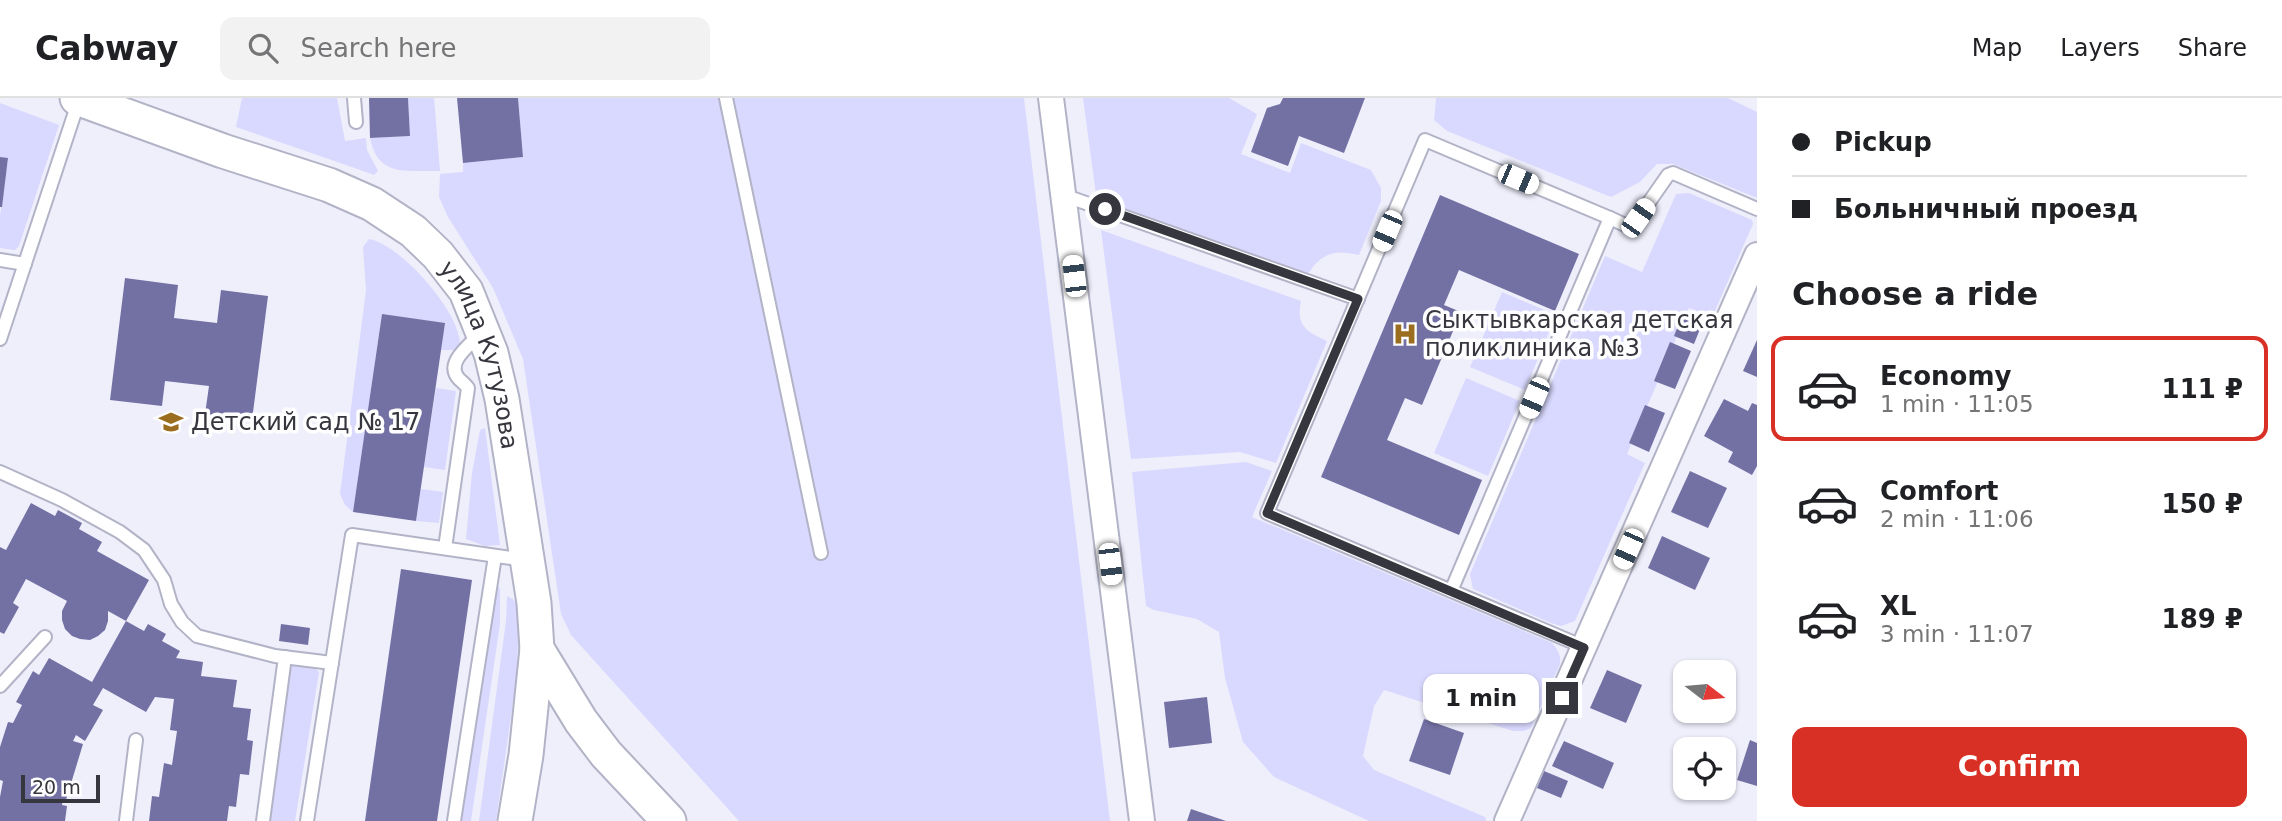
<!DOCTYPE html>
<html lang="en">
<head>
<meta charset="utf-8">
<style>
  :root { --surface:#fff; --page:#f2f2f2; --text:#202124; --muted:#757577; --line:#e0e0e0; --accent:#d93025 }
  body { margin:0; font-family:"DejaVu Sans",sans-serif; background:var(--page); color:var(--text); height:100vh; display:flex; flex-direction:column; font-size:26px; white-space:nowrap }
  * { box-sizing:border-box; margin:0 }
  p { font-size:23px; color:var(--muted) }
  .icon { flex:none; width:38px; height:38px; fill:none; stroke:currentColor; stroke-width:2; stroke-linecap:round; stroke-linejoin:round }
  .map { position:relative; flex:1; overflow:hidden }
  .drawer { display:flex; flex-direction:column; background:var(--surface); width:525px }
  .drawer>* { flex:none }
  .banner { display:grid; align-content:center; height:154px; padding:0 35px; background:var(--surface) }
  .needle { width:46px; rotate:106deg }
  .buttons { position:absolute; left:1673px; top:562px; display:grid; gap:14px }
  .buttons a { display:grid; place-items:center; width:63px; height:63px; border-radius:14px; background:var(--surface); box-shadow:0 2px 5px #0004; font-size:35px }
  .scale { position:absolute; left:21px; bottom:18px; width:79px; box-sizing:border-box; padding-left:7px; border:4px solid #36363e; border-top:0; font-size:19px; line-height:24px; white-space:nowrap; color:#36363e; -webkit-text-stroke:5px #fefefe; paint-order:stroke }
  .end { position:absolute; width:32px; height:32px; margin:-16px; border:9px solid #36363e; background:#fff; box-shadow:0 0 0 4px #fff }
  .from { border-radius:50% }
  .bubble { position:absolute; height:49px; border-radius:14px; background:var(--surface); box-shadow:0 2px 5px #0004; font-size:23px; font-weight:700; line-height:49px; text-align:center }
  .car { position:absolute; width:21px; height:42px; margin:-21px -10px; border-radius:9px; box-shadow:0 0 5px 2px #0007; background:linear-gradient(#fff 24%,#345 0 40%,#fff 0 76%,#345 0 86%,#fff 0) }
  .banner b { display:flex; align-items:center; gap:24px; height:66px; font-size:26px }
  .banner b+b { border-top:2px solid var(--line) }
  .banner i { width:18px; height:18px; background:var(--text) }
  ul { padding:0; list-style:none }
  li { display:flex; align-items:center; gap:21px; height:105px; margin:0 14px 10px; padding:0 21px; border:4px solid transparent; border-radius:14px }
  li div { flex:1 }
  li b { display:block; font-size:26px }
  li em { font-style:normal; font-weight:700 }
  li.current { border-color:var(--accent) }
  li>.icon { width:63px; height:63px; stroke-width:1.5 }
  h2 { padding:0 35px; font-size:32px; line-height:84px }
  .action { display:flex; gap:14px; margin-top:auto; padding:14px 35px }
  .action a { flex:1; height:80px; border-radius:14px; background:var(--accent); color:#fff; font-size:28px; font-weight:700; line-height:80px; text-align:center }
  header { display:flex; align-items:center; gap:42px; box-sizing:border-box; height:98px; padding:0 35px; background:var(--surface); border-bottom:2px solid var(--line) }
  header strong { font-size:33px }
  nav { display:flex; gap:38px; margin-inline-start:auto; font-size:24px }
  .search { width:490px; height:63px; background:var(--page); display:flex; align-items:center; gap:18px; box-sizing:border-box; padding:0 24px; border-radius:14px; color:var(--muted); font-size:26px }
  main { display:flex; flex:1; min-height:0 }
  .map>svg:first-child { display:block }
  .green { fill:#d9d8fe }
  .building { fill:#7371a4 }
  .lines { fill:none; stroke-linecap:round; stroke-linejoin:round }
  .lane-casing { stroke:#b2b3c6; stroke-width:16 }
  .street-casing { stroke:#b2b3c6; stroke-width:28 }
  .secondary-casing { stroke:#b2b3c6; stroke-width:37 }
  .lane { stroke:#fff; stroke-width:12 }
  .street { stroke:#fff; stroke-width:24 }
  .secondary { stroke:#fff; stroke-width:33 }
  .route { stroke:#36363e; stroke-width:9 }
  .labels { text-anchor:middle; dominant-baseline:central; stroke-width:7; stroke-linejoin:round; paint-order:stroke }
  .poi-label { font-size:24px; fill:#36363e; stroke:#fefefe; text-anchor:start }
  .street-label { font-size:24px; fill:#36363e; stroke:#fefefe }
</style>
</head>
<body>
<header>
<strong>Cabway</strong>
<div class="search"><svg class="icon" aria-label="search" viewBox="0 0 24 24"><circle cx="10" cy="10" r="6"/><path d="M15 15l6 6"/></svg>Search here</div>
<nav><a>Map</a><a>Layers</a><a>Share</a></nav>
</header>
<main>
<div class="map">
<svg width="1757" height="723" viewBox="0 0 1757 723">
  <rect width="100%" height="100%" fill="#efeffc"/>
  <g class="green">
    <path d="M242,0H337L345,43L366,40L367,52L378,73L374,77L349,68L236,29Z"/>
    <path d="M408,0H434L440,73C406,72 378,80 370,40L410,38Z"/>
    <path d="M518,0H1024L1110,723H739L571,537L561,516L523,261L493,190L448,119L439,99L440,76L463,74V65L523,59Z"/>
    <path d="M1083,0H1229L1257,16L1241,56L1290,75L1301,45L1371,72L1381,90V103L1359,157C1335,151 1320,155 1307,178L1097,104Z"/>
    <path d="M1436,0H1728L1757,14V100L1673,66H1657L1640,84L1611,99L1447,33L1434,22Z"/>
    <path d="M0,5L59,27L19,148L15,152L0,150V118L8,61L0,59Z"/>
    <path d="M1689,95L1752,122L1753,126L1714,215L1709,218L1689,210L1627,356L1645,365L1575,523L1561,528L1551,525L1473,491L1470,476L1605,158L1642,174L1676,96Z"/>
    <path d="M1101,132L1301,203C1296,228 1306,233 1327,243L1276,365L1240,354L1131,361Z"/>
    <path d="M369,141C401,147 457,211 460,244L455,252H441L382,216L353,414L345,407L340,396L366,192L363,149Z"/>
    <path d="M1502,194L1556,217L1525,292L1470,269Z"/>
    <path d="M1466,280L1520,303L1488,378L1434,355Z"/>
    <path d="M436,290L456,293L445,372L424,369Z"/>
    <path d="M485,330L500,447L485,448L466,441L472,375L480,332Z"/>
    <path d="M1246,364L1272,373L1252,419L1552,545C1558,552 1561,557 1560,566L1531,630L1524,633H1513L1384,592L1374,608L1363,658L1374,672L1485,719L1486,723H1369L1274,679L1243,644L1225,580L1219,534L1197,521L1154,512L1146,508L1132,374Z"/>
    <path d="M421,391L443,394L439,425L416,423Z"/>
    <path d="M492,483L500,491V526L471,723H456Z"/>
    <path d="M507,498L514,502L519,513L517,576L496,723H479L506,523Z"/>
    <path d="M290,566L313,569L319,574L295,723H268Z"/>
  </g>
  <g class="building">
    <path d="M369,0H408L410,38L370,40Z"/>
    <path d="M457,0H518L523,59L463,65Z"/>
    <path d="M1283,0H1365L1344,55L1299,38L1288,68L1251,54L1267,10L1280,6Z"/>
    <path d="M0,59L8,60L2,109H0Z"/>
    <path d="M1440,97L1579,156L1555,213L1459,172L1444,207L1461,214L1422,307L1405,300L1387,342L1482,382L1459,437L1321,379Z"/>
    <path d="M125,180L178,187L174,220L217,225L221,192L268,198L252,322L205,316L209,288L165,283L162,308L110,302Z"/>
    <path d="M382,216L445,225L416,423L353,414Z"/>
    <path d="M1682,218L1702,226L1694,246L1674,238Z"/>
    <path d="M1757,242V279L1743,273Z"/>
    <path d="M1670,244L1691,253L1675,291L1654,283Z"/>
    <path d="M1724,301L1748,313L1752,305L1757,307V368L1752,377L1728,364L1733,354L1704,338Z"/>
    <path d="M1645,307L1665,315L1649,354L1629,345Z"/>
    <path d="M1690,373L1727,390L1708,430L1671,414Z"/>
    <path d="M31,405L55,418L58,412L82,425L79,431L102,444L97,453L149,482L126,523L108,513V523L105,532L98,538L90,542L80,541L72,538L65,531L62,522V513L67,503L26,481L13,505L19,509L4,536L0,534V449L6,452Z"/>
    <path d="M1662,438L1710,460L1695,492L1648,470Z"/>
    <path d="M401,471L472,482L437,723H365Z"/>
    <path d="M126,523L144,533L148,526L166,536L162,543L180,553L176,560L203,564L201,578L237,582L233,609L251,611L247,642L253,643L249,677L240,676L236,709L229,708L227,723H149L152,698L159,699L164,665L172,667L177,633L170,632L174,601L155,599L146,614L103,590L93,607L103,612L85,643L76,637L73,643L83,646L66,702L63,701L62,707L67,708L65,723H0V699L3,683L0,682V649L8,624L13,625L22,607L16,604L33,573L39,577L49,560L92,584Z"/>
    <path d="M281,526L310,530L308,547L279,543Z"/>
    <path d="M1607,572L1642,587L1626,625L1590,610Z"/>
    <path d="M1207,599L1212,645L1169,650L1164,604Z"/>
    <path d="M1424,621L1464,635L1450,677L1409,663Z"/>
    <path d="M1750,642L1757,645V688L1737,682Z"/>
    <path d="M1564,643L1614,665L1603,691L1552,668Z"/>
    <path d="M1544,673L1568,683L1561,700L1537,690Z"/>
    <path d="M1191,711L1226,723H1187Z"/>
  </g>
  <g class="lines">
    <g class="lane-casing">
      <g id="lane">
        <path d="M354,0L356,24"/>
        <path d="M726,0L821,455"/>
        <path d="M1063,97L1358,201"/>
        <path d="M1610,120L1625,127L1630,126L1638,120L1668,77L1673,75L1757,111"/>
        <path d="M0,162L25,166"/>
        <path d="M0,241L79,2"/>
        <path d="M0,374L62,402L120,434L144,452L164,482L171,506L182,524L197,538L275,558L332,565"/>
        <path d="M445,450L468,290C465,286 462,284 459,281C444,265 470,247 480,236"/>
        <path d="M1451,493L1610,120L1425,42L1267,415L1584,549"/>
        <path d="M0,588L45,539"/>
        <path d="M126,723L136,642"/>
        <path d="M263,723L285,559"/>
        <path d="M307,723L352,437L525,462"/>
        <path d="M454,723L495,458"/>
      </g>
    </g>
    <g class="street-casing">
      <g id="street">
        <path d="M1051,0L1142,723"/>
        <path d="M1507,723L1757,157"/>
      </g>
    </g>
    <g class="secondary-casing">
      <g id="secondary">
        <path id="s1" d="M77,0L223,53L329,87L372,106L413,133L438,157L466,193L491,255L502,301L534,505L537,551L526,657L515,723"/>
        <path d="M537,551L581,623L606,656L669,723"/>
      </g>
    </g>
    <use href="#lane" class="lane"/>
    <use href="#street" class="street"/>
    <use href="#secondary" class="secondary"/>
  </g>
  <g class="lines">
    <path class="route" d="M1105,111L1358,201L1267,415L1584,550L1562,600"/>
  </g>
  <defs>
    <g id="hospital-bare" transform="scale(1.89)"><path d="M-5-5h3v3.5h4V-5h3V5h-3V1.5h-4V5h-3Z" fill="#9b6d1e" stroke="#fefefe" stroke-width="2.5" paint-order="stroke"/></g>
    <g id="school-bare" transform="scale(1.89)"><path d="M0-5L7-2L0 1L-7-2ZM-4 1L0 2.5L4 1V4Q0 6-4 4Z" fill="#9b6d1e" stroke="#fefefe" stroke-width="2.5" paint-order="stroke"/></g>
  </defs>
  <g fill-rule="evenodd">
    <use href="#hospital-bare" x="1405" y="236"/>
    <use href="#school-bare" x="171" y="324"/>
  </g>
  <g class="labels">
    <g class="poi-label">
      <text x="1425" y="222">Сыктывкарская детская<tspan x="1425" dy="28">поликлиника №3</tspan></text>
      <text x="191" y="324">Детский сад № 17</text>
    </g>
    <g class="street-label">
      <text stroke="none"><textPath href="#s1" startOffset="508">улица Кутузова</textPath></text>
    </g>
  </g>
</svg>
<div class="buttons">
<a><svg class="needle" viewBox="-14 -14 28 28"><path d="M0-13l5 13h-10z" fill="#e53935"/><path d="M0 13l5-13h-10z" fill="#757577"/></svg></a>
<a><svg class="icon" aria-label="locate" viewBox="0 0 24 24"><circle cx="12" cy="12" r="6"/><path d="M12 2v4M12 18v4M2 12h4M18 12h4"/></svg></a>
</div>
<div class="scale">20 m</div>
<i class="end from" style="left:1105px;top:111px"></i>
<i class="end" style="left:1562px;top:600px"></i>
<div class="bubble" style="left:1423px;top:576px;width:116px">1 min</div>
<i class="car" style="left:1518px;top:81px;rotate:113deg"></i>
<i class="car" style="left:1638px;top:120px;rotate:35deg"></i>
<i class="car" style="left:1387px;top:133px;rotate:203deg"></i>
<i class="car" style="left:1074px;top:178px;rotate:353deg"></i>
<i class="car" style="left:1534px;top:300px;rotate:203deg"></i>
<i class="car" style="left:1628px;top:451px;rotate:204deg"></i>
<i class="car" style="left:1110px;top:466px;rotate:173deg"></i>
</div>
<section class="drawer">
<div class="banner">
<b><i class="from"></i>Pickup</b>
<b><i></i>Больничный проезд</b>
</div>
<h2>Choose a ride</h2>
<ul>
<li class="current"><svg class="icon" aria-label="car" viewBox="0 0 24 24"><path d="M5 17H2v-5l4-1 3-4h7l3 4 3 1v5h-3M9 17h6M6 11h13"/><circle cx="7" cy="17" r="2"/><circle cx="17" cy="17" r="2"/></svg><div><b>Economy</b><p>1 min · 11:05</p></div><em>111 ₽</em></li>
<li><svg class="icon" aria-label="car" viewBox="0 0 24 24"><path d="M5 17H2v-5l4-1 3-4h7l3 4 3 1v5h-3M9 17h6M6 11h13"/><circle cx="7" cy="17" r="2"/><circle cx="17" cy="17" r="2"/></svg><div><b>Comfort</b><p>2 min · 11:06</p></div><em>150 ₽</em></li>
<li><svg class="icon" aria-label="car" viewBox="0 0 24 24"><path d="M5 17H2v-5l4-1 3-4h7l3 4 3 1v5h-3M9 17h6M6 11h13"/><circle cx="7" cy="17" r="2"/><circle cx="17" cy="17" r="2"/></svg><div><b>XL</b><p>3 min · 11:07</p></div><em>189 ₽</em></li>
</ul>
<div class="action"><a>Confirm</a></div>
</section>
</main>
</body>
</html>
